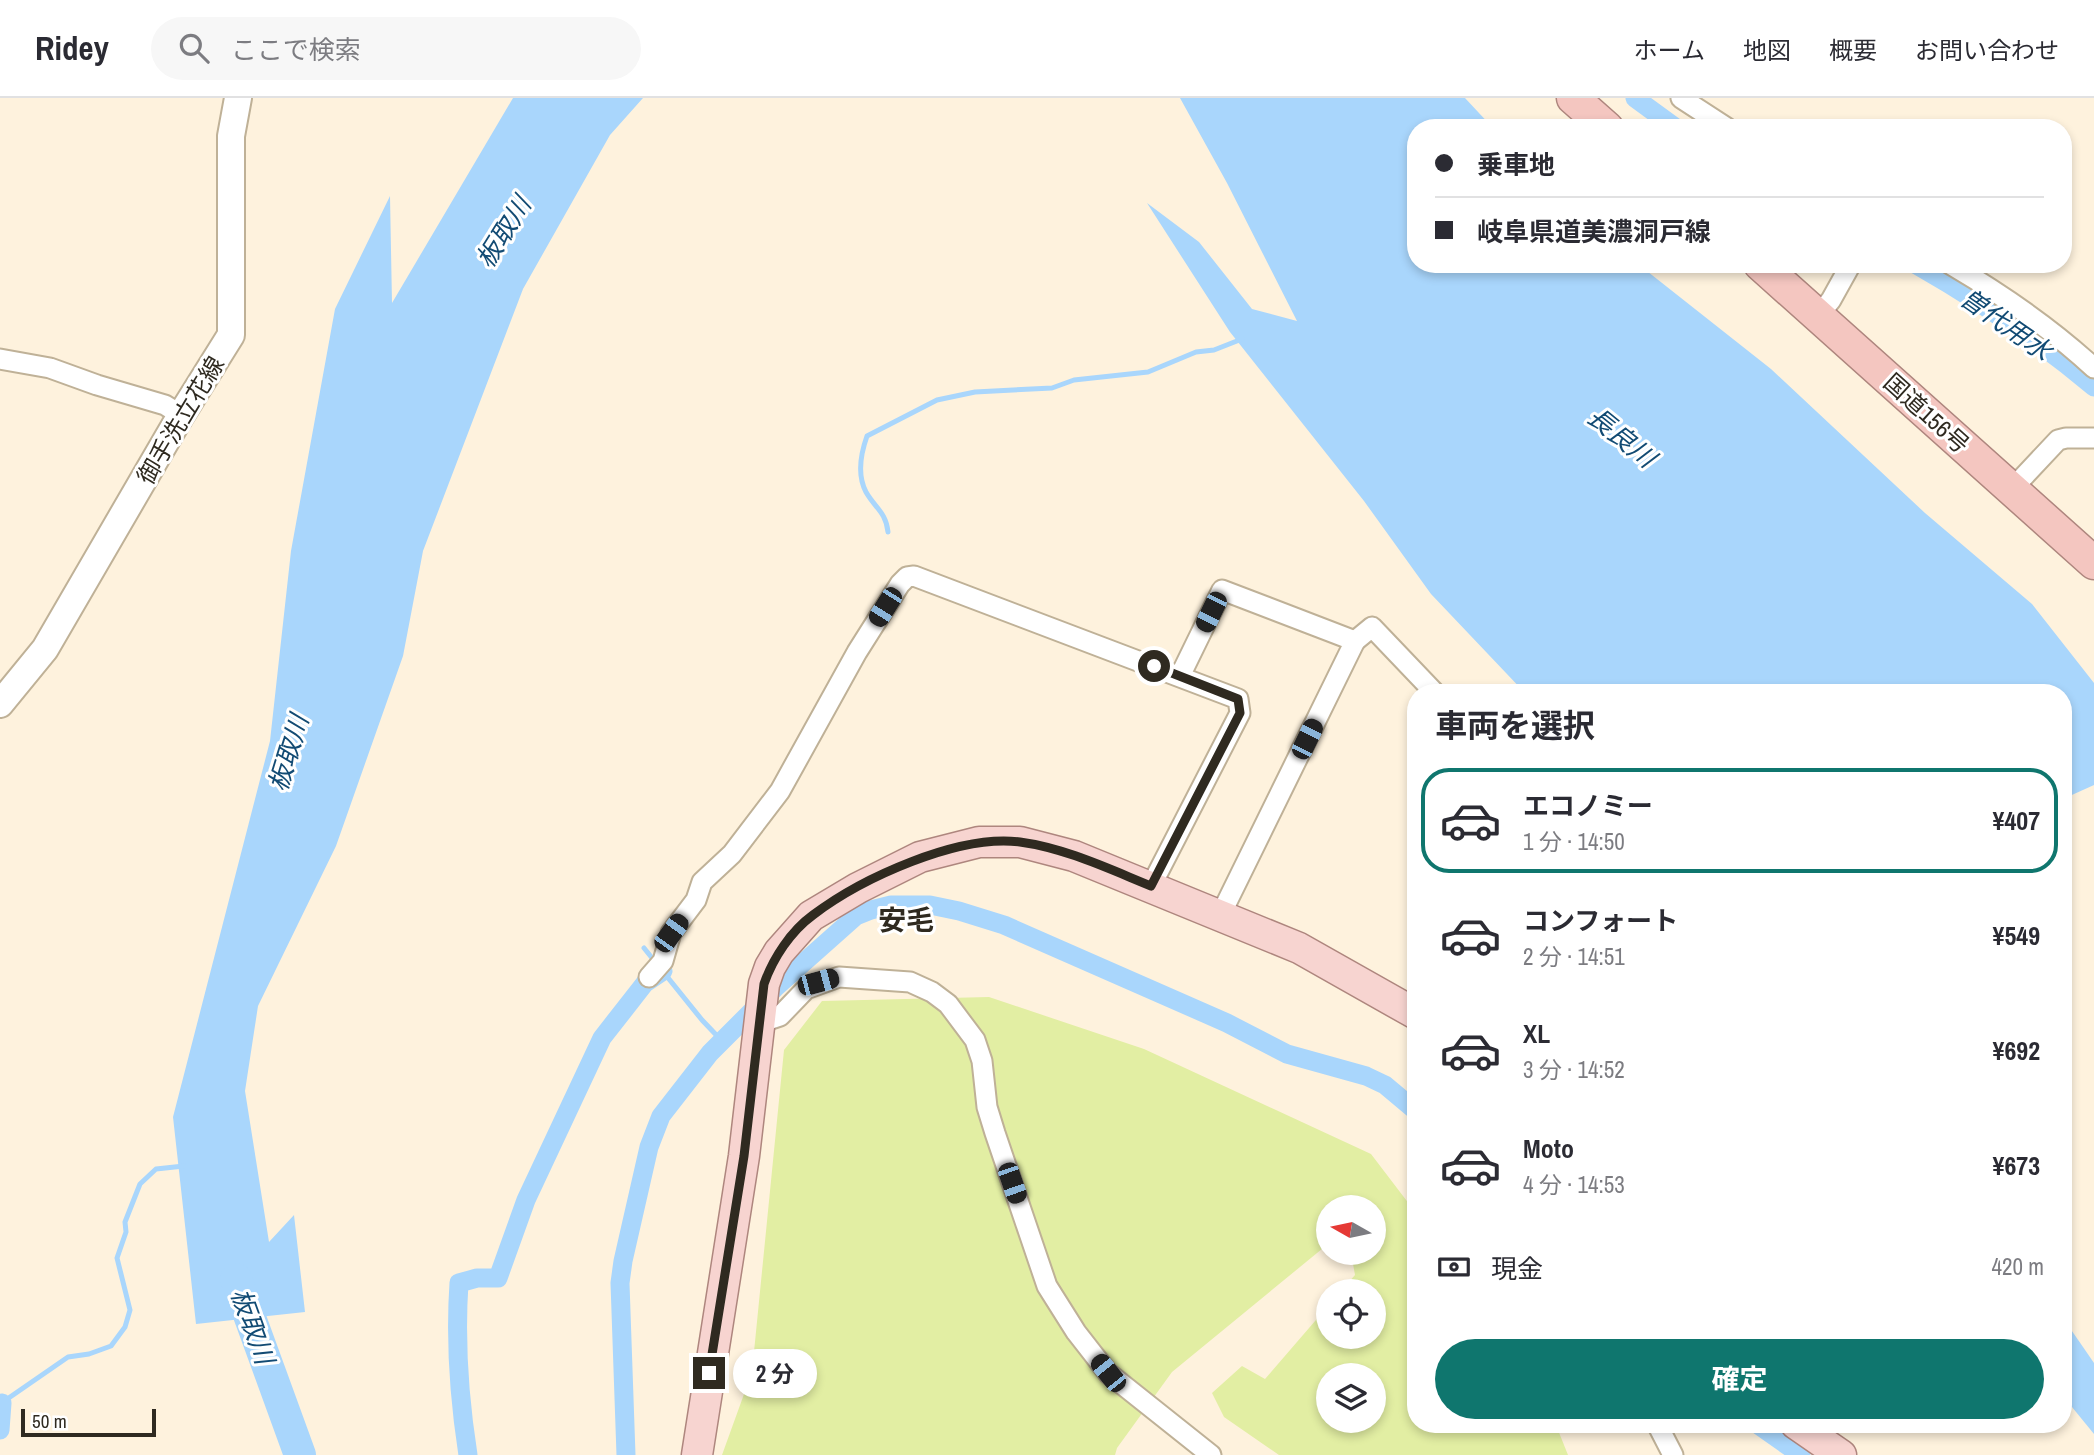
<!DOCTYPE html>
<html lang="ja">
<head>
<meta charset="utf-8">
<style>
  :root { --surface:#fff; --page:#f7f7f7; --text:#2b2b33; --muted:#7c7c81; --line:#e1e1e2; --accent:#0f766e }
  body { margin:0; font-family:"Archivo Narrow","Noto Sans JP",sans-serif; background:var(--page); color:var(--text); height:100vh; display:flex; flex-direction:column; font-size:26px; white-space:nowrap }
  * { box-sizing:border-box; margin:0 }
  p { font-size:23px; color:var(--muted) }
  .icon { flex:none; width:38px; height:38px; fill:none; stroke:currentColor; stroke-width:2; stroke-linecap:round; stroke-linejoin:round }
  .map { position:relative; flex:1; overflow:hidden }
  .sheet { position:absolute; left:1407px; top:586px; width:665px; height:749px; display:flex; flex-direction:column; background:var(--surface); border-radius:28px; box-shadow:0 4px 10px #0003 }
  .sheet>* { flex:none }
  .hud { position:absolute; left:1407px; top:21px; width:665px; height:154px; border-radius:28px; box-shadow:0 4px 10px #0003; display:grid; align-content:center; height:154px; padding:0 28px; background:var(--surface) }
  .needle { width:46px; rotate:279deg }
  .fabs { position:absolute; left:1316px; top:1097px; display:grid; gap:14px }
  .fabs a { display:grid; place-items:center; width:70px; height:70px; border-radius:50%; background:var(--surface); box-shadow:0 4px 10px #0003; font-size:35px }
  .scale { position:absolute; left:21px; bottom:18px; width:135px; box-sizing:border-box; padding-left:7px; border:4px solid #2f2a20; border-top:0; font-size:19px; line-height:24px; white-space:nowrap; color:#2f2a20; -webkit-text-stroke:5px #fff; paint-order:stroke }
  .end { position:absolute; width:32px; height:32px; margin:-16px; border:9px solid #2f2a20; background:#fff; box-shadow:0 0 0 4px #fff }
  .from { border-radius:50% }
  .bubble { position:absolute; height:49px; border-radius:24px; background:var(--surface); box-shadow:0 4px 10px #0003; font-size:23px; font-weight:700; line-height:49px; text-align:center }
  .car { position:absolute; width:21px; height:42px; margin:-21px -10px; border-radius:9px; box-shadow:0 0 5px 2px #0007; background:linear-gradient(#222 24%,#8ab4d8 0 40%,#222 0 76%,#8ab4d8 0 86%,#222 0) }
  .hud b { display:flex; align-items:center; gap:24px; height:66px; font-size:26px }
  .hud b+b { border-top:2px solid var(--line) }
  .hud i { width:18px; height:18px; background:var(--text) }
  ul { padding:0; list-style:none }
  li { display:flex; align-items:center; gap:21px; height:105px; margin:0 14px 10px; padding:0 14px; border:4px solid transparent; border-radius:28px }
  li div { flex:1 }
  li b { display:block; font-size:26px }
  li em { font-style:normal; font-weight:700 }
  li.on { border-color:var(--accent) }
  li>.icon { width:63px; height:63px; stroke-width:1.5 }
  h2 { padding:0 28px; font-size:32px; line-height:84px }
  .pay { display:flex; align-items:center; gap:18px; height:77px; padding:0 28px; font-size:26px }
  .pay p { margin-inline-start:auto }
  .action { display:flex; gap:14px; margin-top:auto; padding:14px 28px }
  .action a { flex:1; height:80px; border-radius:42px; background:var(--accent); color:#fff; font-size:28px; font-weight:700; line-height:80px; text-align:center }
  header { display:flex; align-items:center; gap:42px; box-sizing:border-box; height:98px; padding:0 35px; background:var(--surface); border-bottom:2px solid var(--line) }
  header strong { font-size:33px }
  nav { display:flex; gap:38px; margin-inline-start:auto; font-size:24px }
  .search { width:490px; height:63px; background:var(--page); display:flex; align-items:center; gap:18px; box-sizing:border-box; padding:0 24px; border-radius:38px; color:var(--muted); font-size:26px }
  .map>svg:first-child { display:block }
  .green { fill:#e2eea3; fill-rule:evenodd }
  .water { fill:#a9d6fc }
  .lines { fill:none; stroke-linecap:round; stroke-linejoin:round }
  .stream { stroke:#a9d6fc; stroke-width:5 }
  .canal { stroke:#a9d6fc; stroke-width:19 }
  .river { stroke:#a9d6fc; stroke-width:32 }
  .minor-casing { stroke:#bfb197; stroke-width:23 }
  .secondary-casing { stroke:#bfb197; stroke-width:30 }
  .primary-casing { stroke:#ae867e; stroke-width:33 }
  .trunk-casing { stroke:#ae867e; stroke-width:35 }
  .minor { stroke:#fff; stroke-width:19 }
  .secondary { stroke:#fff; stroke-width:26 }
  .primary { stroke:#f7d4d0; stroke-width:30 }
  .trunk { stroke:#f4c6c0; stroke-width:32 }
  .route { stroke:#2f2a20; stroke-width:9 }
  .labels { text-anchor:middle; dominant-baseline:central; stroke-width:6; stroke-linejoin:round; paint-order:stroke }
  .street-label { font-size:24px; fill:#2f2a20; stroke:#fff }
  .water-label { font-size:26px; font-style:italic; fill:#124b74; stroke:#fff }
  .quarter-label { font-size:28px; font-weight:bold; fill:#2f2a20; stroke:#fff }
</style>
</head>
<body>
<header>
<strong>Ridey</strong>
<div class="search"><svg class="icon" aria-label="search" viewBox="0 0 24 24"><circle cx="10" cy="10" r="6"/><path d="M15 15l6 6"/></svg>ここで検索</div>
<nav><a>ホーム</a><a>地図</a><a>概要</a><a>お問い合わせ</a></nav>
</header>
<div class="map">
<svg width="2094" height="1357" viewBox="0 0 2094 1357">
  <rect width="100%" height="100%" fill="#fef2dd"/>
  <path class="green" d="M989,899L1144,951L1371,1056L1416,1115V1326L1556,1327L1568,1357H1279L1224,1319L1212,1295L1242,1268L1265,1281L1328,1208V1239H1374V1194L1341,1193L1355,1177L1351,1155H1374V1110H1328V1146L1172,1274L1117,1350L1115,1357H722L752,1274L784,952L822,903ZM1328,1278H1374V1323H1328Z"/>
  <g class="water">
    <path d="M513,0H643L610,37L523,191L423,453L403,558L336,748L258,908L245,993L269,1144L294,1117L305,1214L196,1226L173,1019L270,643L291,453L335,211L390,98L392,205Z"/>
    <path d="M1180,0H1465L1493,30H1416V166H1638L1771,271L1925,415L2032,506L2094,585V687L2063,701V595H1525L1431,496L1364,403L1230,234L1147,105L1199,144L1252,211L1297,223L1227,85Z"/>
    <path d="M2063,1220L2094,1265V1336L2063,1298Z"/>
  </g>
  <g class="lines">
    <g class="stream">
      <path d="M888,434C886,414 875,410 866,394C857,377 861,355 867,338L937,302L975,294L1052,290L1074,282L1148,274L1196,254L1214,252L1242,241"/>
      <path d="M644,850L702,922L722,943"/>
      <path d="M0,1306L68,1259L89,1256L111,1248L125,1229L130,1212L117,1160L126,1134L125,1124L140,1086L156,1071L184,1068"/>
    </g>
    <g class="canal">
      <path d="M1635,0L1676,30"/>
      <path d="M1915,166C1978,202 2038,242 2094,289"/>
      <path d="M1757,1326L1801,1357"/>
      <path d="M0,1332L2,1305"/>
      <path d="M468,1357C459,1299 455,1244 459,1185L477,1180H498L526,1102L602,940L645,885L663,873"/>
      <path d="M626,1357L620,1185L623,1163L649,1049L661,1018L710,955L775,890L856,818L871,812L891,807H930L959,813L1004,827L1227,925L1287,956L1366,978L1385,987L1416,1013"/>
    </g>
    <path class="river" d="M236,1181L300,1357"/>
    <g class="minor-casing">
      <g id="minor">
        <path d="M1681,0L1727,30"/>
        <path d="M1950,166C2001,196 2051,230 2094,270"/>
        <path d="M1818,218L1831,202L1851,166"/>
        <path d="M0,261L50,270L97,287L165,307L181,317"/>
        <path d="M2012,391L2058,342L2066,340H2094"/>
        <path d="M1355,543L1372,529L1435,595"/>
        <path d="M1180,578L1222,492L1355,543L1221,816"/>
        <path d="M649,879L663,863L671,835L696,802L702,784L732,756L780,693L857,554L900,486L907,479L914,478L1238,601L1240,615L1151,788"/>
        <path d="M759,925L780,918L806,891L839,879L910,884L932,894L948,906L975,942L982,963L987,1009L995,1035L1047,1188L1076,1234L1108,1275L1211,1357"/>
        <path d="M1657,1326L1673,1357"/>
      </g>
    </g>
    <g class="secondary-casing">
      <path id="secondary" d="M0,606L45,551L181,317L231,237V38L238,0"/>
    </g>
    <g class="primary-casing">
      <g id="primary">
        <path d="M1796,1326L1841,1357"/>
        <path d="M697,1357L744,1058L764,886L770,869L779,854L811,818L858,790L920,759L979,744H1020L1074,758L1299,850L1416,916"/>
      </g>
    </g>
    <g class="trunk-casing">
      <g id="trunk">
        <path d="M1573,0L1607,30"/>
        <path d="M1760,166L2094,465"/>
      </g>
    </g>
    <use href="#minor" class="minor"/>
    <use href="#secondary" class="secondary"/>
    <use href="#primary" class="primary"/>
    <use href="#trunk" class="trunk"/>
  </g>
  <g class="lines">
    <path class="route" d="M709,1275L744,1058L764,886C773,860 791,833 813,817C862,780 958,736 1020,744C1065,750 1109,771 1151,788L1240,615L1238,601L1154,568"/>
  </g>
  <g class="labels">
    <g class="street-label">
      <text transform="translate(1927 315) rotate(42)">国道156号</text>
      <text transform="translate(180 322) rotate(-59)">御手洗立花線</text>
    </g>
    <g class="water-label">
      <text transform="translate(503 134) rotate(-58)">板取川</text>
      <text transform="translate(2006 226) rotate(35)">曽代用水</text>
      <text transform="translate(1622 339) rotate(39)">長良川</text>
      <text transform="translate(288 655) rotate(-73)">板取川</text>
      <text transform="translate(253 1228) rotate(70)">板取川</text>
    </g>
    <g class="quarter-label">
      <text x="906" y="822">安毛</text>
    </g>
  </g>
</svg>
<div class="fabs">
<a><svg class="needle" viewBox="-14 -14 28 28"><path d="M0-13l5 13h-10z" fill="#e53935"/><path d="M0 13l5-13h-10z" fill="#7c7c81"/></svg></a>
<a><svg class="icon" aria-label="locate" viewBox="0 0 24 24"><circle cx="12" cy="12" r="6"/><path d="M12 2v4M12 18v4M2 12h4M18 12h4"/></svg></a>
<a><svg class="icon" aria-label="layers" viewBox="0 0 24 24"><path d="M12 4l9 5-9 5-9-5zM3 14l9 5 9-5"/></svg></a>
</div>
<div class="scale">50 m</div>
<i class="end from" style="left:1154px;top:568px"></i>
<i class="end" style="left:709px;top:1275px"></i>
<div class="bubble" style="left:733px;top:1251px;width:84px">2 分</div>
<i class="car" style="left:885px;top:509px;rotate:212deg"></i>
<i class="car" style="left:1211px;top:514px;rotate:206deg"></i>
<i class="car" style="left:1307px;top:641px;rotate:26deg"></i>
<i class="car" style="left:671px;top:835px;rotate:36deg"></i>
<i class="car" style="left:818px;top:884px;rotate:75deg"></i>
<i class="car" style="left:1012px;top:1085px;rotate:161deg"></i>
<i class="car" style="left:1108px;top:1275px;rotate:321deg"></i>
<div class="hud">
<b><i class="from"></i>乗車地</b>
<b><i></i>岐阜県道美濃洞戸線</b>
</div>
<section class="sheet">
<h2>車両を選択</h2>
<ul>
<li class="on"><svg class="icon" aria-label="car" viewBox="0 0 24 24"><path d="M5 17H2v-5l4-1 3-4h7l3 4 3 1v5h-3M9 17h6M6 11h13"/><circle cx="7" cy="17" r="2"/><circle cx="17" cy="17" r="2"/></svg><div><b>エコノミー</b><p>1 分 · 14:50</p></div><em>¥407</em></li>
<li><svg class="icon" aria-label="car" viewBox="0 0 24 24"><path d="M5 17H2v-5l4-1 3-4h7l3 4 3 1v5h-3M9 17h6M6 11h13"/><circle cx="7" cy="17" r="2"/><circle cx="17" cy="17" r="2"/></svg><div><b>コンフォート</b><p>2 分 · 14:51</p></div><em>¥549</em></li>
<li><svg class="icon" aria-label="car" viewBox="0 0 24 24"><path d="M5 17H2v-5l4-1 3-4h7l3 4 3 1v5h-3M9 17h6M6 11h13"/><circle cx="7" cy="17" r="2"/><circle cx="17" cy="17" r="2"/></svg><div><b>XL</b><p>3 分 · 14:52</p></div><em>¥692</em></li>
<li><svg class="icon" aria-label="car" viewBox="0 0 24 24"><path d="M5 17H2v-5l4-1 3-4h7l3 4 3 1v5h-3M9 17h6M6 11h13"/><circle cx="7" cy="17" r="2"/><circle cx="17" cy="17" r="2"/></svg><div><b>Moto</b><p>4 分 · 14:53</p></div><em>¥673</em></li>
</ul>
<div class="pay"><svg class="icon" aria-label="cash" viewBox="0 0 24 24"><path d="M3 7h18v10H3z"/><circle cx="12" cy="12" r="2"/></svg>現金<p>420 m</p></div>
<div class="action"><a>確定</a></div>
</section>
</div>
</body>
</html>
